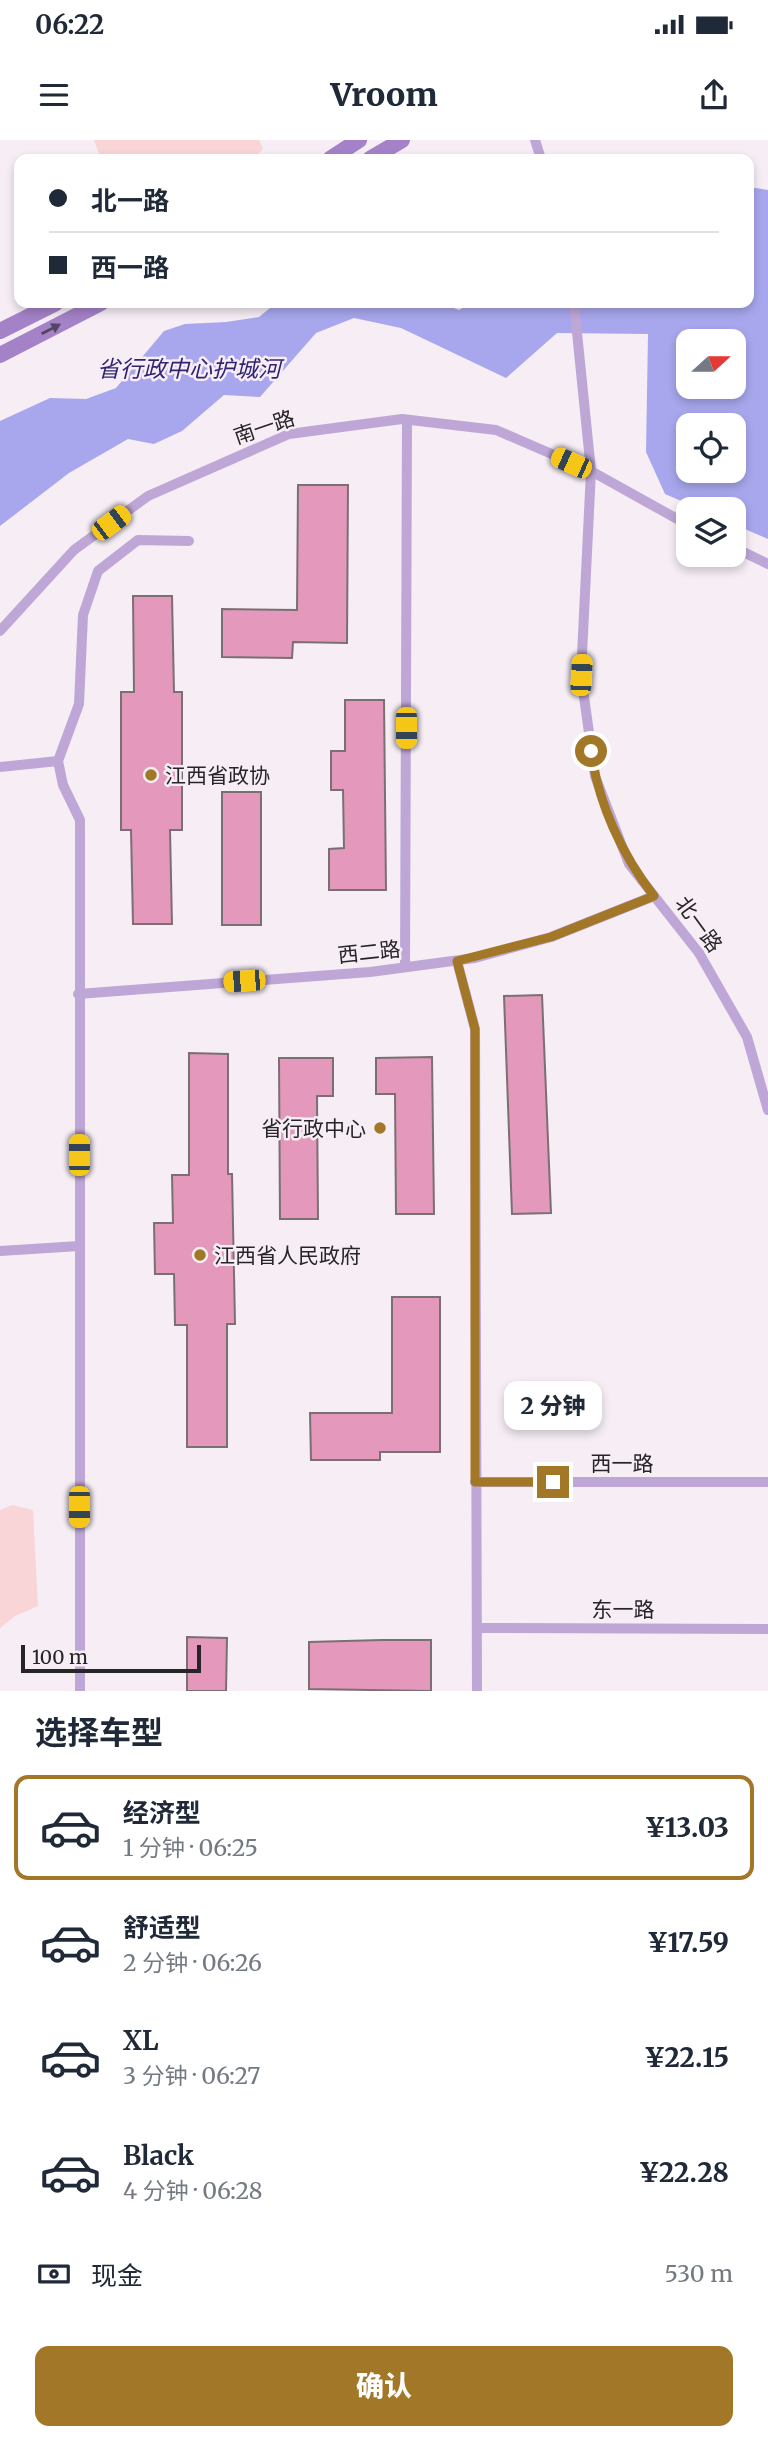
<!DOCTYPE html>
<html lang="zh">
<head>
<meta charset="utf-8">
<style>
  :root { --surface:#fff; --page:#f6f6f7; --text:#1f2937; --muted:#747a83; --line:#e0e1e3; --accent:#a27828 }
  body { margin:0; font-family:Merriweather,"Noto Sans SC",serif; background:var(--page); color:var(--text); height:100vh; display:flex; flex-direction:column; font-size:26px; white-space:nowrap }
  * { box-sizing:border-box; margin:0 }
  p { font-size:23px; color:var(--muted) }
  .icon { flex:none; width:38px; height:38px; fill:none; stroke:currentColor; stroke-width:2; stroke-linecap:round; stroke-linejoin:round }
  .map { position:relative; height:1551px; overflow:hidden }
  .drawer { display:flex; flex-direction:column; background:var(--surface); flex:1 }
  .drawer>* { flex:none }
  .guide { position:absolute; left:14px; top:14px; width:740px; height:154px; border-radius:14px; box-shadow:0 4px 10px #0003; display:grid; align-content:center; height:154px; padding:0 35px; background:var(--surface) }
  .needle { width:46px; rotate:69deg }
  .tools { position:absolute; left:676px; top:189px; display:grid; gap:14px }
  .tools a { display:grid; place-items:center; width:70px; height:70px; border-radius:14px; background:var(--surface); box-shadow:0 4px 10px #0003; font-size:35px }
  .scale { position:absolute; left:21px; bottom:18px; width:180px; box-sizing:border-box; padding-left:7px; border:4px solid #282528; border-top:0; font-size:19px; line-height:24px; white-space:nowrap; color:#282528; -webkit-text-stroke:5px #f6edf5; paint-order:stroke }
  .end { position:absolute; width:32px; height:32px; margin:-16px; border:9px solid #a27828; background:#fff; box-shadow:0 0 0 4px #fff }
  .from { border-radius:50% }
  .bubble { position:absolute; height:49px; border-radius:14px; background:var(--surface); box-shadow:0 4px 10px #0003; font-size:23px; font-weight:800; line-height:49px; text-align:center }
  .car { position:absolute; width:21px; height:42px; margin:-21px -10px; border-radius:9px; box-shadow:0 0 5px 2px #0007; background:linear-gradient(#f5c518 24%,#345 0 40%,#f5c518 0 76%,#345 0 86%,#f5c518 0) }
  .guide b { display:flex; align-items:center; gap:24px; height:66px; font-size:26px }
  .guide b+b { border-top:2px solid var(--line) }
  .guide i { width:18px; height:18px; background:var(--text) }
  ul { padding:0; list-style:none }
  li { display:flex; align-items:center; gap:21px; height:105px; margin:0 14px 10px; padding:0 21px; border:4px solid transparent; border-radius:14px }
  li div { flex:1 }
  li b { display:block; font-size:26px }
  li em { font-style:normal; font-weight:800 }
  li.current { border-color:var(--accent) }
  li>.icon { width:63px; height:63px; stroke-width:1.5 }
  h2 { padding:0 35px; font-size:32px; line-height:84px }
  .pay { display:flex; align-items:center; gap:18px; height:77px; padding:0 35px; font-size:26px }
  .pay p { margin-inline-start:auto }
  .action { display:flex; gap:14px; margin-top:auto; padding:14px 35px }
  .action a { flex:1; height:80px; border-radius:14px; background:var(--accent); color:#fff; font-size:28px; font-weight:800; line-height:80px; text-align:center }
  .status { display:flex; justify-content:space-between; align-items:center; height:49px; padding:0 35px; background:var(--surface); direction:ltr }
  .status svg { height:19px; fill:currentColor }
  header { display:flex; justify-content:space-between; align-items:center; height:91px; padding:0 35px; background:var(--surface); font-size:32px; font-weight:800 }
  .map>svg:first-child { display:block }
  .green { fill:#f9d5d7 }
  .water { fill:#a8a7ed; fill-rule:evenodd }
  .building { fill:#e498bb; stroke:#7a7074; stroke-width:2 }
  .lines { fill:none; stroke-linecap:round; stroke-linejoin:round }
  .minor { stroke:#bea7d7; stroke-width:10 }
  .secondary { stroke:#a582c8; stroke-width:16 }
  .oneway { fill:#544660 }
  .route { stroke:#a27828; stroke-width:9 }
  .poi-dot { fill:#a27828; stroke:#f6edf5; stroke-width:2.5 }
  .labels { text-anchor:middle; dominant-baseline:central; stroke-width:5; stroke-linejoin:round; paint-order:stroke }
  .street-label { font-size:21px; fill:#282528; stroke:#f6edf5 }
  .poi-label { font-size:21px; fill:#282528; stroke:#f6edf5; text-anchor:start }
  .water-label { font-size:23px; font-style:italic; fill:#322474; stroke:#f6edf5 }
</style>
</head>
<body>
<div class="status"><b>06:22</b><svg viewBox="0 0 49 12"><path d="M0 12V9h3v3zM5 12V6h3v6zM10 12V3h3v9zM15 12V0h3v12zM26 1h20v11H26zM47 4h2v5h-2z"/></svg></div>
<header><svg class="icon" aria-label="menu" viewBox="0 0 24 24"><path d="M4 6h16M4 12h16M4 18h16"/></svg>Vroom<svg class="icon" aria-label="share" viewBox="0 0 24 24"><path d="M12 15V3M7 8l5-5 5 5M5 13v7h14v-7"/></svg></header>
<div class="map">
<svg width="768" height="1551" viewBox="0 0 768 1551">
  <rect width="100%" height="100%" fill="#f6edf5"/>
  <g class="green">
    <path d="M94,0H259L263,9L253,19H101Z"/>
    <path d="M12,1365L33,1370L38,1466L15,1476L0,1488V1370Z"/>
  </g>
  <path class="water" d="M749,47L768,50V399L733,384V369H700L665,354L646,312L648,194L557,193L506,238L401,188L354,178L316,193L260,257L224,255L182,291L154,304L128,299L69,333L0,386V281L50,258L86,259L116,248L164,191L185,184L226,182L259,177L276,163H440L459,170L472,163H749ZM688,201H733V247H688ZM688,285H733V331H688Z"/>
  <g class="building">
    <path d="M298,345H348L347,503L293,502L292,518L222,517V469L297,470Z"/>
    <path d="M133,456H172L174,552H182V690H170L172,784H133L131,690H121V552H134Z"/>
    <path d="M345,560H384L386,750H329V709L344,708L343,650H331V611H345Z"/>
    <rect x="222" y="652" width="39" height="133"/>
    <path d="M542,855L551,1073L512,1074L504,856Z"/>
    <path d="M189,913L228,914V1034H232L235,1184H227V1307H187V1185H175L174,1134H155L154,1083H173L172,1035H189Z"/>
    <path d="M432,917L434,1074H396L395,954H376V918Z"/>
    <path d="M279,918H333V956H317L318,1079H280Z"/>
    <path d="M392,1157H440V1312H380V1320H311L310,1273H392Z"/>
    <path d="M187,1497L227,1498L226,1551H187Z"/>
    <path d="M382,1500H431V1551L309,1549V1502Z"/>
  </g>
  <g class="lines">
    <g class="minor">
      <path d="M535,0L541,19"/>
      <path d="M574,163L591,331L581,535L595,636L629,724L699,813L747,897L768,970"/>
      <path d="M733,407L768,424"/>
      <path d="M0,491L74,410L148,356L289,294L402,279L496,290L591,331L688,385"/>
      <path d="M0,627L58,621"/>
      <path d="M457,821L475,889L477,1551"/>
      <path d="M405,827L407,280"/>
      <path d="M78,854L370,832L475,818L551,797L654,756"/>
      <path d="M0,1111L79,1106"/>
      <path d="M475,1342H768"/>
      <path d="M478,1488L768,1489"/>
      <path d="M80,1551V680L63,645L58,621L79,564L83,475L98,431L138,400L189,401"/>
    </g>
    <g class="secondary">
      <path d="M330,19L359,0"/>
      <path d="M370,19L402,0"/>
      <path d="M0,191L56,163"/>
      <path d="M0,215L101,163"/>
    </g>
  </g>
  <defs><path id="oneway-solid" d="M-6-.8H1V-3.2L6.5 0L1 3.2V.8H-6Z" transform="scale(1.75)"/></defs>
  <use class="oneway" href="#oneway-solid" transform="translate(51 189) rotate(-27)"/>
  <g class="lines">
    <path class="route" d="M553,1342H475V889L457,821L551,797L654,756C622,715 598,663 591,611"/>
  </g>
  <g class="poi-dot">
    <circle cx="151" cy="635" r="7"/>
    <circle cx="380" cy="988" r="7"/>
    <circle cx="200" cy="1115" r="7"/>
  </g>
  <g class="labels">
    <g class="street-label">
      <text transform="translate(264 287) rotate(-19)">南一路</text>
      <text transform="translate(699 784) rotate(54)">北一路</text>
      <text transform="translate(369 812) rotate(-6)">西二路</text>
      <text x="622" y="1323">西一路</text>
      <text x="623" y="1469">东一路</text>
    </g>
    <g class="poi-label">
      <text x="165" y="635">江西省政协</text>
      <text x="366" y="988" text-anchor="end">省行政中心</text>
      <text x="214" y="1115">江西省人民政府</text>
    </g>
    <g class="water-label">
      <text x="189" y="228">省行政中心护城河</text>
    </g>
  </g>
</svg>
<div class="tools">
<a><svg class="needle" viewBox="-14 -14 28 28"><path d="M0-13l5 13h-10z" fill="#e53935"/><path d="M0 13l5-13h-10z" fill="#747a83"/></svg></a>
<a><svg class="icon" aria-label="locate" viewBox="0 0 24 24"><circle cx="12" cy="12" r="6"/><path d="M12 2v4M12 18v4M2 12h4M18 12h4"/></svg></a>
<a><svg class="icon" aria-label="layers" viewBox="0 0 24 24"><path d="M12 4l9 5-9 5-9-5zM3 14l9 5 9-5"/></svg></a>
</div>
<div class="scale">100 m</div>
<i class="end from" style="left:591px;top:611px"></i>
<i class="end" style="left:553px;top:1342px"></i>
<div class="bubble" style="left:504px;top:1241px;width:98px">2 分钟</div>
<i class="car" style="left:571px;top:323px;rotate:294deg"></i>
<i class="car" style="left:111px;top:383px;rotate:53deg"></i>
<i class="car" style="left:581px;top:535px;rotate:3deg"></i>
<i class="car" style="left:406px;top:588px;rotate:180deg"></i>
<i class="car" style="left:244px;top:841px;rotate:266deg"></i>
<i class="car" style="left:79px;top:1015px;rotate:0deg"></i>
<i class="car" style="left:79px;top:1367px;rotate:180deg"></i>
<div class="guide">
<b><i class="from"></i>北一路</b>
<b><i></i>西一路</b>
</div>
</div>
<section class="drawer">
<h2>选择车型</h2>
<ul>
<li class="current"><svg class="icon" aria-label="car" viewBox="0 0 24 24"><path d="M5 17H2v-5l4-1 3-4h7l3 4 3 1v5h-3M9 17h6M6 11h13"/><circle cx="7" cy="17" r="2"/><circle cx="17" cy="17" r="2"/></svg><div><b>经济型</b><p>1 分钟 · 06:25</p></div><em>¥13.03</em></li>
<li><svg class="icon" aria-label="car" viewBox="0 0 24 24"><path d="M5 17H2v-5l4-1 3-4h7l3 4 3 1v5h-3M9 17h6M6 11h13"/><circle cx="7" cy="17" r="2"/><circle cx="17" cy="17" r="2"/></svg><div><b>舒适型</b><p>2 分钟 · 06:26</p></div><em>¥17.59</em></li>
<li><svg class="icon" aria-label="car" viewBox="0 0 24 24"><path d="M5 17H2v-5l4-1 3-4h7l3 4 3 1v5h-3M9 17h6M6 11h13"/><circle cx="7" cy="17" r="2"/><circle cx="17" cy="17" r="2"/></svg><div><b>XL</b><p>3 分钟 · 06:27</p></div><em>¥22.15</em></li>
<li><svg class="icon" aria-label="car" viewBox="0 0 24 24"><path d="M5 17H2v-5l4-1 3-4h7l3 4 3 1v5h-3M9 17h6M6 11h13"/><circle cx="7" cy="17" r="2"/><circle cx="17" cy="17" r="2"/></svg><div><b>Black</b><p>4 分钟 · 06:28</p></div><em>¥22.28</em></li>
</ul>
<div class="pay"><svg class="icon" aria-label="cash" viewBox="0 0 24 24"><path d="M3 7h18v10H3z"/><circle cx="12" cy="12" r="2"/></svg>现金<p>530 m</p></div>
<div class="action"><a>确认</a></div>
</section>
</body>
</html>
